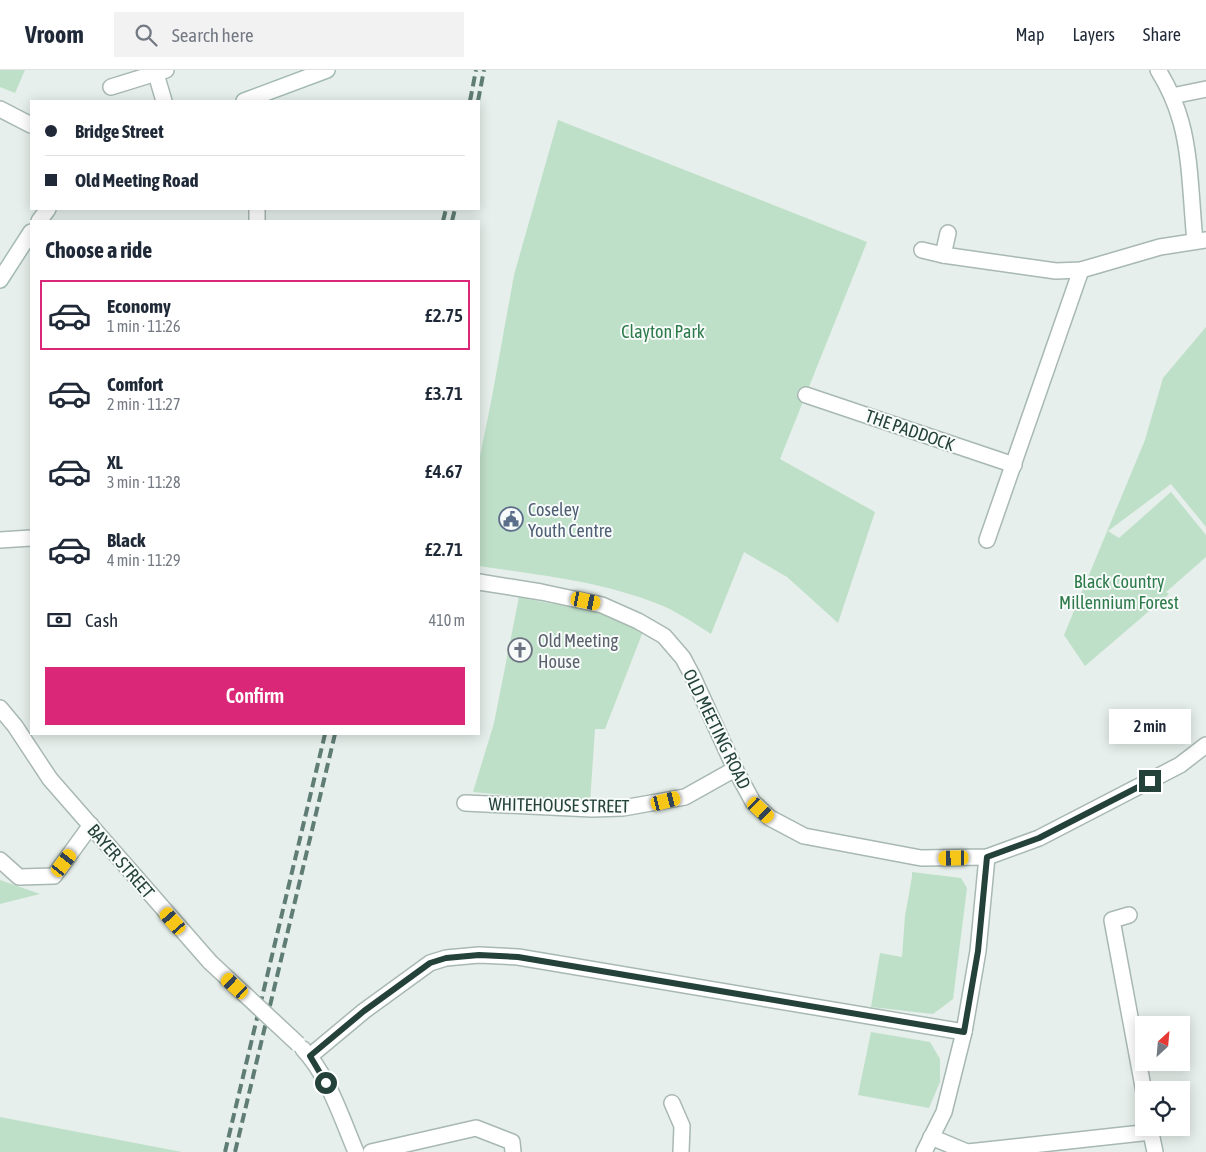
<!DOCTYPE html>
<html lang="en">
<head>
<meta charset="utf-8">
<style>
  :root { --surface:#fff; --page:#f2f2f3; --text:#1f2937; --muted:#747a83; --line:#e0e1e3; --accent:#db2777 }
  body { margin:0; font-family:"Asap Condensed",sans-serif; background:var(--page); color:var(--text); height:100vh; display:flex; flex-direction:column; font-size:19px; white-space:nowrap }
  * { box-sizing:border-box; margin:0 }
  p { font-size:16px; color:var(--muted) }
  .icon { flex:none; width:28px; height:28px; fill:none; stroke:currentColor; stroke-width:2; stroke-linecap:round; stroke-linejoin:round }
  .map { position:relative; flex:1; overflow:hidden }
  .side { position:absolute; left:30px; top:150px; width:450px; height:515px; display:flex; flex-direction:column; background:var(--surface); border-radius:0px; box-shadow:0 2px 12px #0003 }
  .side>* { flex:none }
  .banner { position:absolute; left:30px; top:30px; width:450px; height:110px; border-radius:0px; box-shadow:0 2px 12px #0003; display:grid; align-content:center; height:110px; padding:0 15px; background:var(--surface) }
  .needle { width:32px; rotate:26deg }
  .buttons { position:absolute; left:1135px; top:946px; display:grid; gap:10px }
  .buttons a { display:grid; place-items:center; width:55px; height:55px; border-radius:0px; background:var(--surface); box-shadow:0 2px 12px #0003; font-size:25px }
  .end { position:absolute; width:22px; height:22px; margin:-11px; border:6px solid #24423a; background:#fff; box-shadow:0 0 0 2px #fff }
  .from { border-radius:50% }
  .bubble { position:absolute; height:35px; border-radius:0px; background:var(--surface); box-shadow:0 2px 12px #0003; font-size:16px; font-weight:600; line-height:35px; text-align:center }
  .car { position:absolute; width:15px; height:30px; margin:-15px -8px; border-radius:6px; box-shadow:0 0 4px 1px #0007; background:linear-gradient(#f5c518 24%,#345 0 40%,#f5c518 0 76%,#345 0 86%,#f5c518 0) }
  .banner b { display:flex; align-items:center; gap:18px; height:48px; font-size:19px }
  .banner b+b { border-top:1px solid var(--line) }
  .banner i { width:12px; height:12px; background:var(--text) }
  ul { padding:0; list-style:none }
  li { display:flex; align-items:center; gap:15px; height:70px; margin:0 10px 8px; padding:0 5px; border:2px solid transparent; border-radius:0px }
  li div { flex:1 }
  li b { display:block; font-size:19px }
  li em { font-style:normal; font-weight:600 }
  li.active { border-color:var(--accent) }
  li>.icon { width:45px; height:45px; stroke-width:1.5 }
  h2 { padding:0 15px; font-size:22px; line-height:60px }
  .pay { display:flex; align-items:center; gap:12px; height:55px; padding:0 15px; font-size:19px }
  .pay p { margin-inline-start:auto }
  .action { display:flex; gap:10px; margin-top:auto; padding:10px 15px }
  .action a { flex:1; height:58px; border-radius:0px; background:var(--accent); color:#fff; font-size:20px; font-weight:600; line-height:58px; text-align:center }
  header { display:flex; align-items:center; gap:30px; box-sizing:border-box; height:70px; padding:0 25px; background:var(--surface); border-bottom:1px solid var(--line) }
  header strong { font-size:24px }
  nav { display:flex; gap:28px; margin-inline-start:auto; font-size:18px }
  .search { width:350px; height:45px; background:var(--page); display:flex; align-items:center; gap:12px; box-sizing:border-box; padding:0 18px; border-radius:0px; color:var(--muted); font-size:19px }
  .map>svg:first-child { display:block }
  .green { fill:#bfe0c8 }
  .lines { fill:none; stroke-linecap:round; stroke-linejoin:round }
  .minor-casing { stroke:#a8b8b2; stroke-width:18 }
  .tertiary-casing { stroke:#a8b8b2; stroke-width:18 }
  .secondary-casing { stroke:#a4bbb3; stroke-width:18 }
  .minor { stroke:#fff; stroke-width:15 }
  .tertiary { stroke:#fff; stroke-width:15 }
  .secondary { stroke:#fff; stroke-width:15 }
  .rail { stroke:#5f7d75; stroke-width:4; stroke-dasharray:10 5; stroke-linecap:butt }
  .minor-bridge-casing { stroke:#a8b8b2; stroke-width:18; stroke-linecap:butt }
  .minor-bridge { stroke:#fff; stroke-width:15 }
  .route { stroke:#24423a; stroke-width:6 }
  .labels { text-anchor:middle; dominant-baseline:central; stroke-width:4; stroke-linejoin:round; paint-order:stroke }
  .park-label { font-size:18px; fill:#2d7a4b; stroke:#f7fbf9 }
  .street-label { font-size:18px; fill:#24423a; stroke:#f7fbf9 }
  .service-label { font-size:18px; fill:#4e5e75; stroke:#f7fbf9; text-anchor:start }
  .worship-label { font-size:18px; fill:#5b616d; stroke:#f7fbf9; text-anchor:start }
</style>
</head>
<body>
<header>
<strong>Vroom</strong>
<div class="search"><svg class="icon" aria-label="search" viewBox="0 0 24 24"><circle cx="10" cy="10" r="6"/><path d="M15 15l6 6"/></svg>Search here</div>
<nav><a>Map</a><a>Layers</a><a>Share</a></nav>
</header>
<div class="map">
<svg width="1206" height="1082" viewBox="0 0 1206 1082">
  <rect width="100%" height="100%" fill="#e6efeb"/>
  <g class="green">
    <path d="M0,0H25L15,23L0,17Z"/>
    <path d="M558,50L867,172L780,389L875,442L838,553L787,507L744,482L711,564C694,553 676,541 658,534C601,511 539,505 479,496V391L491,332L514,205Z"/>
    <path d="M1206,257V457L1171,414L1108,461L1119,468L1171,422L1206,465V487L1166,522L1169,524L1085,596L1064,565L1145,370L1163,308Z"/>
    <path d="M519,527C560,537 606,539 644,559L605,659H595L590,733L473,722L494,653Z"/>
    <path d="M912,802L961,808L967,818L953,929L933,944L871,937L880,883L902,887L905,846L912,807Z"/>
    <path d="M0,810L40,824L0,834Z"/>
    <path d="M871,962L930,972L940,989V1012L929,1038L858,1025Z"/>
    <path d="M0,1047L182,1082H0Z"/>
  </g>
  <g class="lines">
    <g class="minor-casing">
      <g id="minor">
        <path d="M1158,0C1168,16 1176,34 1181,52C1191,88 1191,133 1195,171"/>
        <path d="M156,4L164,31"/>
        <path d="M111,17L166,0"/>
        <path d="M1172,26L1206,19"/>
        <path d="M257,139V151"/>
        <path d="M922,180L943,185L1056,201L1081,200L1160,177L1206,170"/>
        <path d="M943,185L948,163"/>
        <path d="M806,325L1014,395"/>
        <path d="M0,470L31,468"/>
        <path d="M987,470L1081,200"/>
        <path d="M479,512L541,522L602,535L638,551L664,566L683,588L693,607L735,699L753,732L770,748L804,766L921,788L987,787L1039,768L1180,695L1206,675"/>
        <path d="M0,638L15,656L50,709L210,892"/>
        <path d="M465,733L592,739L623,738L685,727L735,699"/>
        <path d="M0,790L19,807L54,806L91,755"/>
        <path d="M1129,845L1112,850L1144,1022"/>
        <path d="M303,979C328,1005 342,1049 356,1082"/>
        <path d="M310,986L364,941L430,893L446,888L479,885L518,887L964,962"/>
        <path d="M672,1033L682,1056L681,1082"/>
        <path d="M1150,1058L1155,1082"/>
        <path d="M931,1067L967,1082"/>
        <path d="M371,1082L476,1058L512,1072L513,1082"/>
        <path d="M924,1082L944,1042L964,962L978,881L987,787"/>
        <path d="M968,1082L1151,1062"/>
      </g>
    </g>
    <g class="tertiary-casing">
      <path id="tertiary" d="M0,39L31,55"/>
    </g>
    <g class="secondary-casing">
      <g id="secondary">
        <path d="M244,31L327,0"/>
        <path d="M39,151L48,139"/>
        <path d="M0,210L31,162"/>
      </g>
    </g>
    <use href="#minor" class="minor"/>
    <use href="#tertiary" class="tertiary"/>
    <use href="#secondary" class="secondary"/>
    <g class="rail">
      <path d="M470,31L476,0"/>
      <path d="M478,31L484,0"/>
      <path d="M443,151L446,139"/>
      <path d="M452,151L455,139"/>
      <path d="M225,1082L325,664"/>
      <path d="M235,1082L335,664"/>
    </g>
    <g class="minor-bridge-casing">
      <path id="minor-bridge" d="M210,892L298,974"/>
    </g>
    <use href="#minor-bridge" class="minor-bridge"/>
  </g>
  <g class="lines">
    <path class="route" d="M326,1013L310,986L364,941L430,893L446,888L479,885L518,887L964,962L978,881L987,787L1039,768L1150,711"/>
  </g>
  <defs>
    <g id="civic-ring" transform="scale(1.25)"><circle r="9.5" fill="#f7fbf9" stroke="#5c6f8a" stroke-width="1.5"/><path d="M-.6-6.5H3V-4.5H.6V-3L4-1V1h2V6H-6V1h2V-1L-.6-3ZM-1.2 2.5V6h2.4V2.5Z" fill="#5c6f8a"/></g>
    <g id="church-ring" transform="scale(1.25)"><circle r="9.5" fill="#f7fbf9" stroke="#6b7280" stroke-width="1.5"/><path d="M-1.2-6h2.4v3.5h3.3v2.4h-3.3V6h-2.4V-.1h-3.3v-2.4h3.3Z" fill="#6b7280"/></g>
  </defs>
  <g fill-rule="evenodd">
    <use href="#civic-ring" x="511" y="449"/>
    <use href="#church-ring" x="520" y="580"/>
  </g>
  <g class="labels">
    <g class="park-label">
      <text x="663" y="261">Clayton Park</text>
      <text x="1119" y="511">Black Country<tspan x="1119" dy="21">Millennium Forest</tspan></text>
    </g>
    <g class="street-label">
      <text transform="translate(910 360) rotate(19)">THE PADDOCK</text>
      <text transform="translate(717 659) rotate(64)">OLD MEETING ROAD</text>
      <text transform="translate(559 735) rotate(1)">WHITEHOUSE STREET</text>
      <text transform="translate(121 791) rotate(49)">BAYER STREET</text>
    </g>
    <g class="service-label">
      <text x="528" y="439">Coseley<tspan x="528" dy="21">Youth Centre</tspan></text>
    </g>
    <g class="worship-label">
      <text x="538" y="570">Old Meeting<tspan x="538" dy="21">House</tspan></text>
    </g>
  </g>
</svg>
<div class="buttons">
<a><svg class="needle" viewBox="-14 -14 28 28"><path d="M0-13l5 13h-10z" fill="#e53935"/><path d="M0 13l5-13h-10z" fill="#747a83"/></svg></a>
<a><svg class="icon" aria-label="locate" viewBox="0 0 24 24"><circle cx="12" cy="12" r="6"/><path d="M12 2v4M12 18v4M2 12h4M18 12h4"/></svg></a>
</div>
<i class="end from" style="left:326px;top:1013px"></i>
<i class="end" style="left:1150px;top:711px"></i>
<div class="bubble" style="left:1109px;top:639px;width:82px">2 min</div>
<i class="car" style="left:586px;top:531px;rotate:102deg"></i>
<i class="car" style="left:666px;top:731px;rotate:76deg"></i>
<i class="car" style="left:761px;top:740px;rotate:133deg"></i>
<i class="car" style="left:954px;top:788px;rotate:269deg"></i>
<i class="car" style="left:64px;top:793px;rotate:37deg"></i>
<i class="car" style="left:173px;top:851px;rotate:319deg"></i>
<i class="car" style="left:235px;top:916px;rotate:312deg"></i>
<div class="banner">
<b><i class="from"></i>Bridge Street</b>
<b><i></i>Old Meeting Road</b>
</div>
<section class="side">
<h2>Choose a ride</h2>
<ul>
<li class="active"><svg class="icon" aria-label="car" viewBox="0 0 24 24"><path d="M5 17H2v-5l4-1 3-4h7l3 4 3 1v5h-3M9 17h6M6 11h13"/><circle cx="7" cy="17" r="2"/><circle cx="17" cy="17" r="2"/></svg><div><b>Economy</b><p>1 min · 11:26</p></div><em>£2.75</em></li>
<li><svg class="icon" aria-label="car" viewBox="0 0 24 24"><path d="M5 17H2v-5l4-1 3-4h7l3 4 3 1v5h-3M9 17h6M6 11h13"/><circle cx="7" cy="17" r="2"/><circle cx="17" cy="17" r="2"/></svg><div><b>Comfort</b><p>2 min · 11:27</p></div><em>£3.71</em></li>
<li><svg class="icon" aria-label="car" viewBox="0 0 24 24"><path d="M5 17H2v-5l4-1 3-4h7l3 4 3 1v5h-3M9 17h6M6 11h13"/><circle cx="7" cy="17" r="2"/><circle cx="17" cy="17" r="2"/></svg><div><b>XL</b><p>3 min · 11:28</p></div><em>£4.67</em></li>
<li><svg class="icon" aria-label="car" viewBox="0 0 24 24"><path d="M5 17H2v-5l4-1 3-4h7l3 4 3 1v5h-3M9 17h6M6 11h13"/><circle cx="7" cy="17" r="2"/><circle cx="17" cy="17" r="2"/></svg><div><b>Black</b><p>4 min · 11:29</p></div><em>£2.71</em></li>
</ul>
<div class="pay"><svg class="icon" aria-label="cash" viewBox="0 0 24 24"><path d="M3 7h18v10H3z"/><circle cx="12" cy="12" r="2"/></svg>Cash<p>410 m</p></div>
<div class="action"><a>Confirm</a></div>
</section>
</div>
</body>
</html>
